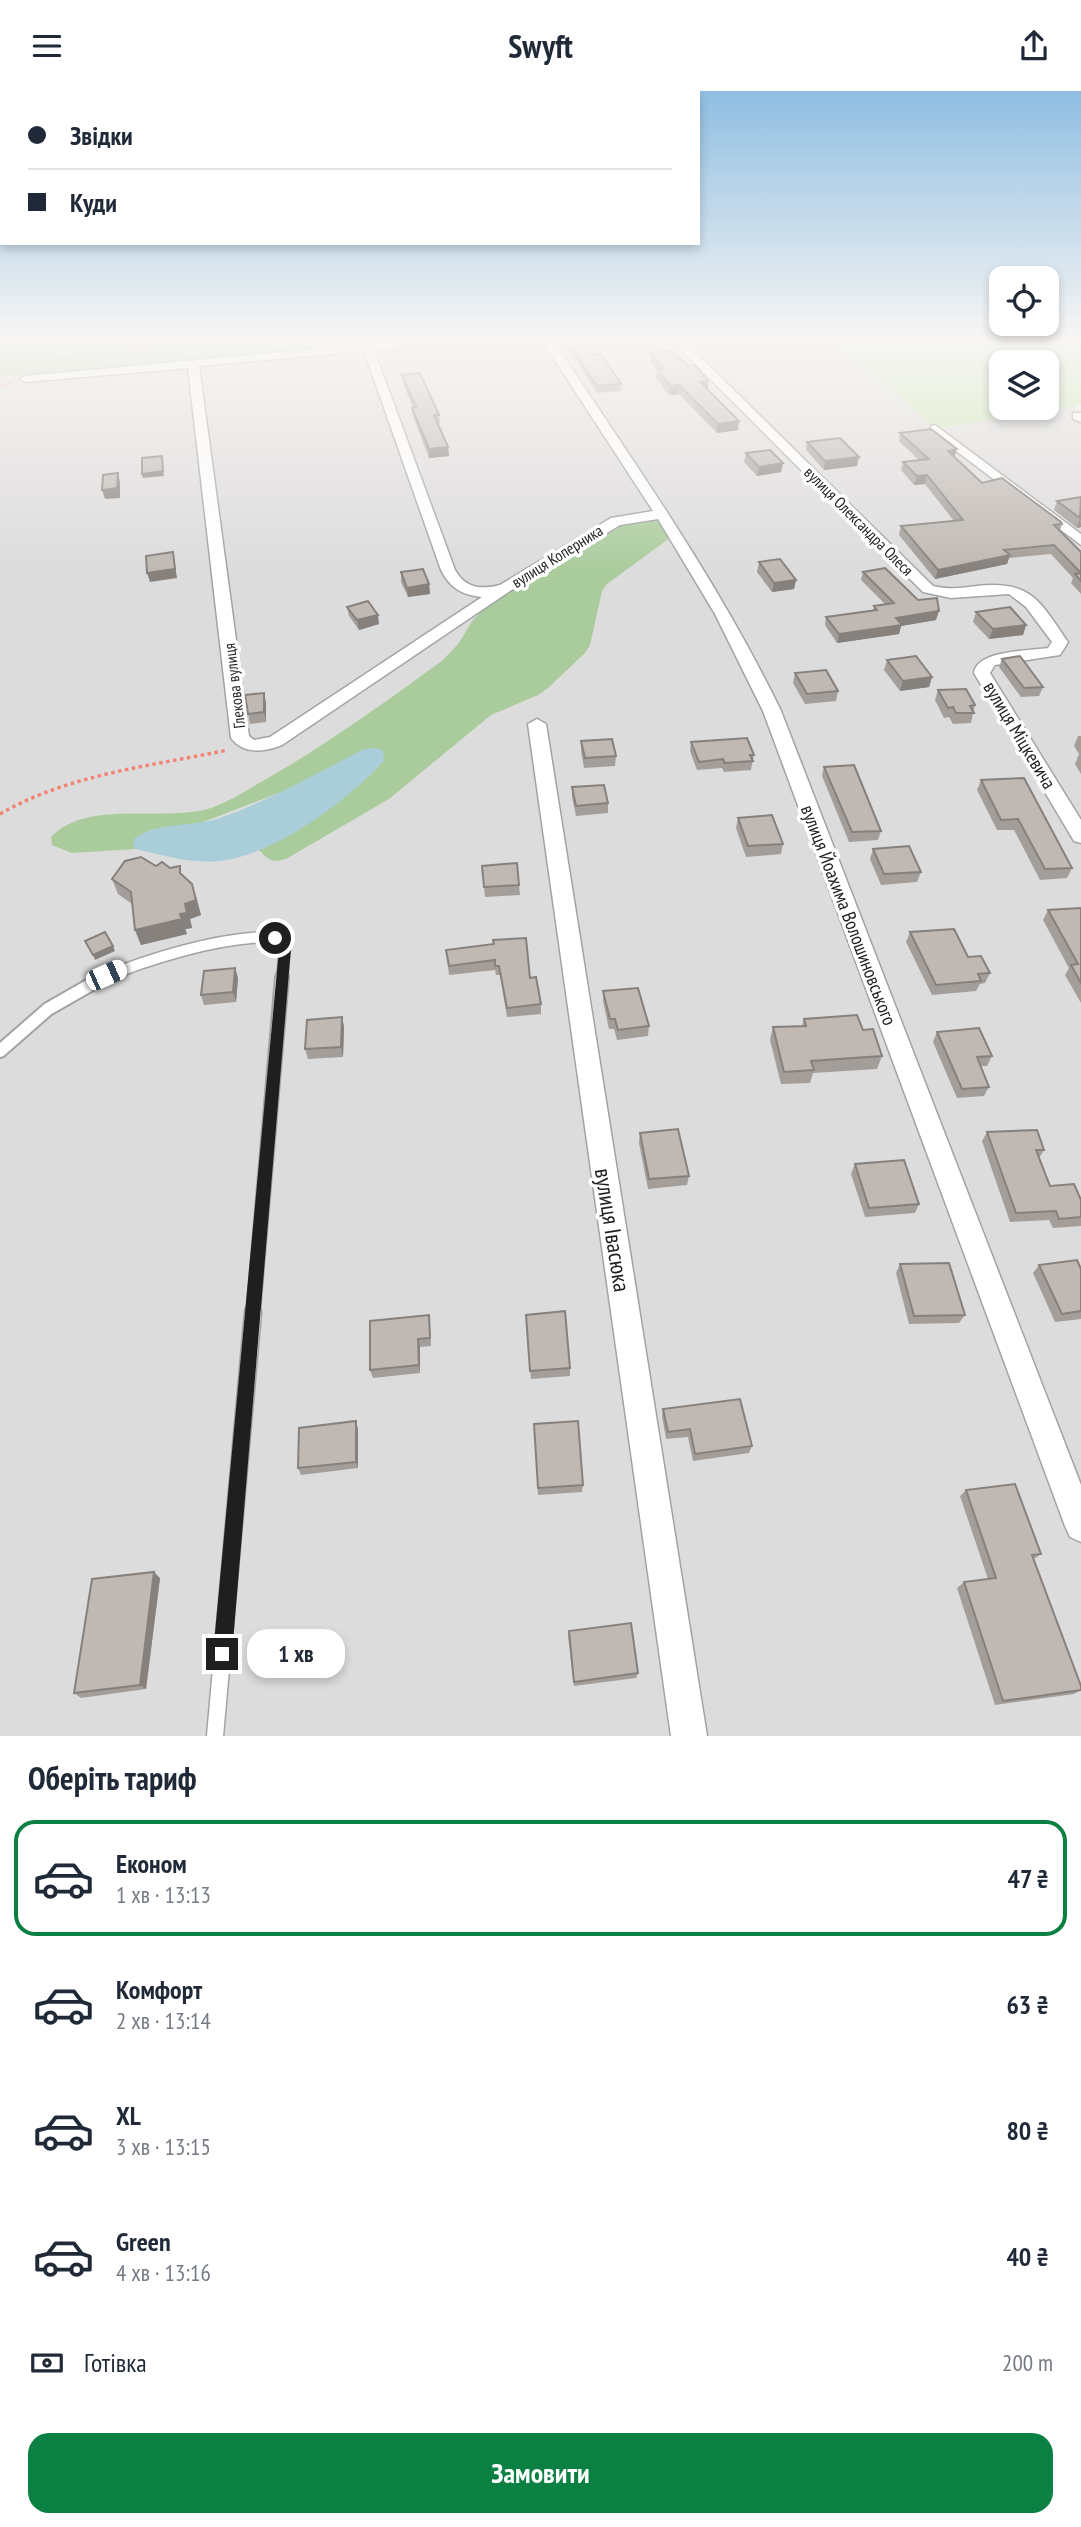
<!DOCTYPE html>
<html lang="uk">
<head>
<meta charset="utf-8">
<style>
  :root { --surface:#fff; --page:#f6f6f7; --text:#1f2937; --muted:#747a83; --line:#e0e1e3; --accent:#0b8043 }
  body { margin:0; font-family:"PT Sans Narrow",sans-serif; background:var(--page); color:var(--text); height:100vh; display:flex; flex-direction:column; font-size:26px; white-space:nowrap }
  * { box-sizing:border-box; margin:0 }
  p { font-size:23px; color:var(--muted) }
  .icon { flex:none; width:38px; height:38px; fill:none; stroke:currentColor; stroke-width:2; stroke-linecap:round; stroke-linejoin:round }
  .map { position:relative; height:1645px; overflow:hidden }
  .sheet { display:flex; flex-direction:column; background:var(--surface); flex:1 }
  .sheet>* { flex:none }
  .hud { position:absolute; left:0px; top:0px; width:700px; height:154px; box-shadow:0 4px 10px #0003; display:grid; align-content:center; height:154px; padding:0 28px; background:var(--surface) }
  .tools { position:absolute; left:989px; top:175px; display:grid; gap:14px }
  .tools a { display:grid; place-items:center; width:70px; height:70px; border-radius:14px; background:var(--surface); box-shadow:0 4px 10px #0003; font-size:35px }
  .end { position:absolute; width:32px; height:32px; margin:-16px; border:9px solid #1f1f1f; background:#fff; box-shadow:0 0 0 4px #fff }
  .from { border-radius:50% }
  .bubble { position:absolute; height:49px; border-radius:21px; background:var(--surface); box-shadow:0 4px 10px #0003; font-size:23px; font-weight:800; line-height:49px; text-align:center }
  .car { position:absolute; width:21px; height:42px; margin:-21px -10px; border-radius:9px; box-shadow:0 0 5px 2px #0007; background:linear-gradient(#fff 24%,#345 0 40%,#fff 0 76%,#345 0 86%,#fff 0) }
  .hud b { display:flex; align-items:center; gap:24px; height:66px; font-size:26px }
  .hud b+b { border-top:2px solid var(--line) }
  .hud i { width:18px; height:18px; background:var(--text) }
  ul { padding:0; list-style:none }
  li { display:flex; align-items:center; gap:21px; height:116px; margin:0 14px 10px; padding:0 14px; border:4px solid transparent; border-radius:21px }
  li div { flex:1 }
  li b { display:block; font-size:26px }
  li em { font-style:normal; font-weight:800 }
  li.selected { border-color:var(--accent) }
  li>.icon { width:63px; height:63px; stroke-width:1.5 }
  h2 { padding:0 28px; font-size:32px; line-height:84px }
  .pay { display:flex; align-items:center; gap:18px; height:77px; padding:0 28px; font-size:26px }
  .pay p { margin-inline-start:auto }
  .button { display:flex; gap:14px; margin-top:auto; padding:14px 28px }
  .button a { flex:1; height:80px; border-radius:21px; background:var(--accent); color:#fff; font-size:28px; font-weight:800; line-height:80px; text-align:center }
  header { display:flex; justify-content:space-between; align-items:center; height:91px; padding:0 28px; background:var(--surface); font-size:32px; font-weight:800 }
  .map>svg:first-child { display:block }
  .residential { fill:#dddcdc }
  .grass { fill:#c9e6af; fill-rule:evenodd }
  .forest { fill:#aacc9d }
  .water { fill:#a9ceda }
  .lines { fill:none; stroke-linecap:round; stroke-linejoin:round }
  .lane-far2-casing { stroke:#a3a3a3; stroke-width:13 }
  .lane-far1-casing { stroke:#a3a3a3; stroke-width:16 }
  .lane-casing { stroke:#a3a3a3; stroke-width:19 }
  .street-casing { stroke:#a3a3a3; stroke-width:3 }
  .path-far1 { stroke:#f18475; stroke-width:2; stroke-dasharray:2 2; stroke-linecap:butt }
  .path { stroke:#f18475; stroke-width:3.5; stroke-dasharray:3.5 3.5; stroke-linecap:butt }
  .lane-far2 { stroke:#fff; stroke-width:10 }
  .lane-far1 { stroke:#fff; stroke-width:12 }
  .lane { stroke:#fff; stroke-width:16 }
  .street { fill:#fff; fill-rule:evenodd }
  .wall { fill:#a49e9a }
  .shaded-wall { fill:#86817d }
  .building { fill:#bfb8b3; stroke:#86817d; stroke-width:2 }
  .route { fill:#1f1f1f }
  .labels { text-anchor:middle; dominant-baseline:central; stroke-width:7; stroke-linejoin:round; paint-order:stroke }
  .far-street-label { font-size:16px; fill:#1f1f1f; stroke:#fff }
  .street-label { font-size:19px; fill:#1f1f1f; stroke:#fff }
  .near-street-label { font-size:23px; fill:#1f1f1f; stroke:#fff }
</style>
</head>
<body>
<header><svg class="icon" aria-label="menu" viewBox="0 0 24 24"><path d="M4 6h16M4 12h16M4 18h16"/></svg>Swyft<svg class="icon" aria-label="share" viewBox="0 0 24 24"><path d="M12 15V3M7 8l5-5 5 5M5 13v7h14v-7"/></svg></header>
<div class="map">
<svg width="1081" height="1645" viewBox="0 0 1081 1645">
  <rect width="100%" height="100%" fill="#efece6"/>
  <path class="residential" d="M423,248H833L935,338L1073,315L1081,320V1645H0V286Z"/>
  <path class="grass" d="M833,248H1081V314L935,338ZM1001,271H1046V317H1001Z"/>
  <g class="forest">
    <path d="M0,248H423L0,286Z"/>
    <path d="M660,423L674,444L607,493L602,500L590,554L585,562L548,597L538,604L491,624L389,708L286,768C272,772 268,769 259,759L280,749L279,702L198,733L150,739L133,754L136,758L72,762L52,754L51,746C89,707 162,732 211,717C231,710 250,697 268,687C329,652 385,611 442,570L459,552L472,530L505,497L600,438Z"/>
  </g>
  <path class="water" d="M378,657L383,660L384,670C347,710 276,763 221,770C192,773 164,765 136,758L133,754L134,748C156,731 191,736 217,728C268,710 316,683 364,658Z"/>
  <g class="lines">
    <g class="lane-far2-casing">
      <path id="lane-far2" d="M100,888C148,868 216,847 268,846L275,847L285,857L282,888"/>
    </g>
    <g class="lane-far1-casing">
      <g id="lane-far1">
        <path d="M0,960L48,918L104,886"/>
        <path d="M253,1223L282,886"/>
      </g>
    </g>
    <g class="lane-casing">
      <path id="lane" d="M215,1645L253,1221"/>
    </g>
    <g class="street-casing">
      <g id="street">
        <path d="M420,248H465L460,251L374,259L455,479C465,497 481,499 500,494L611,427L653,420L541,248H552C633,370 717,488 781,620L1081,1394V1451L1070,1446L1065,1435L763,620L715,523L658,428L620,434L510,500L282,654C264,661 244,664 231,647L188,277L26,291L20,288L26,285ZM364,260L441,479C450,497 462,504 482,506L270,646L254,649L249,645L199,275Z"/>
        <path d="M670,248H682L933,495C948,499 963,497 977,495C1032,489 1040,511 1068,551L1060,564L995,574L990,582L1081,729V752L1074,750L974,582C977,559 1028,560 1048,557L1052,551L1026,516L1009,503L951,507L923,501Z"/>
        <path d="M1073,322H1081V331L1073,328Z"/>
        <path d="M935,334L1081,443V454L931,341V335Z"/>
        <path d="M537,628L546,633L707,1645H671L528,633Z"/>
      </g>
    </g>
    <g class="path-far1">
      <path d="M112,265L150,256L211,248"/>
      <path d="M26,274L34,270L73,269"/>
      <path d="M0,295L11,291"/>
    </g>
    <path class="path" d="M0,723C69,683 151,675 228,659"/>
    <use href="#lane-far2" class="lane-far2"/>
    <use href="#lane-far1" class="lane-far1"/>
    <use href="#lane" class="lane"/>
    <use href="#street" class="street"/>
  </g>
  <g class="wall">
    <path d="M562,248H583L595,264L621,293V300L597,302Z"/>
    <path d="M650,262L707,299L738,339L717,342L679,303L669,304L656,286L657,279L650,270Z"/>
    <path d="M402,284L439,324L440,332H438L448,356L449,365L429,367L413,325L412,317H413L403,292Z"/>
    <path d="M900,342L955,366L982,392L1062,433L1060,440L1081,461V503L1071,492L1073,487L1051,463L1009,467L1007,473L935,488L899,444L901,435L954,430L925,393L914,394L901,379L903,371L919,369L899,350Z"/>
    <path d="M807,351L857,375L824,379L806,359Z"/>
    <path d="M746,362L783,372L781,381L757,385L744,371Z"/>
    <path d="M1081,406V436L1077,437L1054,419L1057,410Z"/>
    <path d="M759,471L796,489L794,498L772,501L757,481Z"/>
    <path d="M401,481L429,493L430,503L408,506L401,491Z"/>
    <path d="M863,481L936,529L901,535L899,543L837,552L825,534L826,526L873,519L874,515L885,513L861,489Z"/>
    <path d="M347,516L379,533L359,539L349,525Z"/>
    <path d="M976,521L1026,534L1023,544L989,548L973,531Z"/>
    <path d="M1002,568L1043,596L1039,605L1021,606L999,576Z"/>
    <path d="M887,569L932,586L929,596L900,600L884,579Z"/>
    <path d="M795,582L838,600L836,610L805,613L793,592Z"/>
    <path d="M938,599L975,614L971,632L953,633L949,626L944,627L935,609Z"/>
    <path d="M266,612V631L250,633L248,623Z"/>
    <path d="M1078,645H1081V683L1075,673L1079,663L1074,655Z"/>
    <path d="M581,650L616,665L615,675L584,677L581,660Z"/>
    <path d="M691,651L754,664L751,679L724,681L722,677L697,679L690,660Z"/>
    <path d="M824,676L881,740L878,749L849,751L822,685Z"/>
    <path d="M981,689L1072,777L1067,787L1040,789L1014,739H997L977,699Z"/>
    <path d="M572,696L608,712V722L576,725L572,706Z"/>
    <path d="M738,727L783,753L781,763L746,766L736,737Z"/>
    <path d="M873,758L921,781L917,791L881,794L870,768Z"/>
    <path d="M156,775L170,777L184,786L197,808L201,824L190,828L192,837L185,838L187,843L141,854L135,839L132,813L118,803L112,788Z"/>
    <path d="M482,775L519,794L520,804L485,806Z"/>
    <path d="M1081,818V912L1065,884L1069,877L1043,829L1048,819Z"/>
    <path d="M910,841L968,866L990,882L985,892L980,893L976,900L932,904L906,851Z"/>
    <path d="M494,853L530,887L541,913V923L507,926L500,884H496L495,879L449,884L446,859Z"/>
    <path d="M235,877L238,887L236,911L204,914L201,904Z"/>
    <path d="M603,900L649,935L648,945L617,949L614,938H609L603,910Z"/>
    <path d="M342,926L344,936L343,966L308,968L305,958Z"/>
    <path d="M804,928L863,939L882,965L877,978L813,982L810,992L781,993L770,949L773,936L802,935Z"/>
    <path d="M937,941L992,965L987,975H981L989,996L984,1005L957,1007L933,951Z"/>
    <path d="M987,1041L1044,1059L1039,1067L1050,1095L1081,1109V1135L1053,1137L1049,1129L1010,1131L982,1050Z"/>
    <path d="M640,1042L689,1085L687,1094L648,1098L639,1052Z"/>
    <path d="M855,1073L919,1113L915,1122L865,1126L851,1083Z"/>
    <path d="M900,1173L965,1224L959,1232L909,1233L896,1182Z"/>
    <path d="M1039,1174L1081,1178V1228L1055,1231L1033,1182Z"/>
    <path d="M430,1232L431,1255L420,1256V1282L373,1287L370,1279Z"/>
    <path d="M526,1232L570,1277V1285L531,1288Z"/>
    <path d="M663,1318L752,1355L749,1362L693,1370L688,1346L666,1348L662,1325Z"/>
    <path d="M534,1333L583,1394L582,1401L538,1404Z"/>
    <path d="M358,1338V1377L301,1384L298,1377Z"/>
    <path d="M966,1399L1041,1463L1034,1468L1081,1599L1074,1603L995,1614L957,1497L964,1491L988,1488L960,1405Z"/>
    <path d="M160,1487L146,1598L81,1607L74,1602Z"/>
    <path d="M569,1540L638,1582L636,1587L574,1595L568,1545Z"/>
  </g>
  <g class="shaded-wall">
    <path d="M708,290V299L700,291Z"/>
    <path d="M679,294V303L669,304L670,295Z"/>
    <path d="M739,330L738,339L717,342L718,333Z"/>
    <path d="M448,356L449,365L429,367V358Z"/>
    <path d="M957,358L954,367L948,360Z"/>
    <path d="M162,365L164,385L143,387L142,383Z"/>
    <path d="M859,366L857,375L824,379L825,370Z"/>
    <path d="M783,372L781,381L757,385L759,376Z"/>
    <path d="M118,382L120,391V407L105,408L102,399Z"/>
    <path d="M927,384L925,393L914,394L917,385Z"/>
    <path d="M1080,427L1081,436L1077,437Z"/>
    <path d="M173,461L177,487L150,491L147,482Z"/>
    <path d="M1010,464L1007,473L935,488L938,479Z"/>
    <path d="M796,489L794,498L772,501L774,492Z"/>
    <path d="M429,493L430,503L408,506L407,497Z"/>
    <path d="M939,520L936,529L901,535L899,543L837,552L839,543L896,527Z"/>
    <path d="M378,524L379,533L359,539L357,529Z"/>
    <path d="M1026,534L1023,544L989,548L993,538Z"/>
    <path d="M932,586L929,596L900,600L903,590Z"/>
    <path d="M264,602L266,612V631L264,621Z"/>
    <path d="M192,793L201,824L190,828L192,837L185,838L180,823Z"/>
    <path d="M182,828L187,843L141,854L135,839Z"/>
    <path d="M113,855L115,860L95,869L93,864Z"/>
    <path d="M235,877L238,887L236,911L233,901Z"/>
    <path d="M342,926L344,936L343,966L341,956Z"/>
    <path d="M418,1248L420,1256V1282L419,1274Z"/>
    <path d="M356,1330L358,1338V1377L356,1371Z"/>
    <path d="M154,1481L160,1487L146,1598L140,1594Z"/>
  </g>
  <g class="building">
    <path d="M566,248H583L595,264L601,263L621,293L597,295Z"/>
    <path d="M671,260L689,275L695,274L708,290L700,291L739,330L718,333L679,294L670,295L657,278L663,277L650,262Z"/>
    <path d="M420,282L439,324H434L448,356L429,358L412,317L416,316L402,284Z"/>
    <path d="M931,338L957,358L948,360L982,392L1002,387L1061,431L1062,433L1054,434L1081,461V490L1075,483L1081,482L1054,454L1004,459L1010,464L938,479L901,435L963,429L927,384L917,385L903,371L929,368L900,342Z"/>
    <path d="M840,347L859,366L825,370L807,351Z"/>
    <path d="M770,359L783,372L759,376L746,362Z"/>
    <path d="M162,365L163,380L142,383V367Z"/>
    <path d="M118,382L117,397L102,399L103,384Z"/>
    <path d="M1081,406L1080,427L1057,410Z"/>
    <path d="M173,461L175,478L147,482L146,465Z"/>
    <path d="M780,468L796,489L774,492L759,471Z"/>
    <path d="M885,477L918,509L937,507L939,520L896,527L902,534L839,543L826,526L877,519L874,515L894,512L863,481Z"/>
    <path d="M423,478L429,493L407,497L401,481Z"/>
    <path d="M368,510L378,524L357,529L347,516Z"/>
    <path d="M1010,516L1026,534L993,538L976,521Z"/>
    <path d="M916,565L932,586L903,590L887,569Z"/>
    <path d="M1020,565L1043,596L1024,597L1002,568Z"/>
    <path d="M826,579L838,600L807,603L795,582Z"/>
    <path d="M966,598L975,614L970,615L974,622H956L953,616L948,617L938,599Z"/>
    <path d="M264,602V621L248,623L245,604Z"/>
    <path d="M747,647L754,664H750L753,670L725,672L723,668L699,671L691,651Z"/>
    <path d="M612,648L616,665L585,667L581,650Z"/>
    <path d="M854,674L881,740L852,741L824,676Z"/>
    <path d="M1024,687L1072,777L1045,778L1018,728L1001,729L981,689Z"/>
    <path d="M604,694L608,712L576,715L572,696Z"/>
    <path d="M772,724L783,753L748,755L738,727Z"/>
    <path d="M909,755L921,781L884,783L873,758Z"/>
    <path d="M141,766L156,775L162,771L170,777L180,775V782L192,793L196,809L185,813L187,822L180,823L182,828L135,839L131,801L112,788L125,770Z"/>
    <path d="M517,772L519,794L484,796L482,775Z"/>
    <path d="M1080,817L1081,818V892L1071,874L1078,873L1048,819Z"/>
    <path d="M954,838L968,866L981,865L990,882L978,883L981,890L936,894L910,841Z"/>
    <path d="M105,841L113,855L93,864L85,850Z"/>
    <path d="M526,847L530,887L536,886L541,913L507,917L499,875H495V869L449,875L446,859L494,853L493,849Z"/>
    <path d="M235,877L233,901L201,904L204,880Z"/>
    <path d="M638,897L649,935L618,939L615,928H610L603,900Z"/>
    <path d="M857,924L863,939L873,938L882,965L811,970L814,979L784,981L773,936L806,935L804,928Z"/>
    <path d="M342,926L341,956L305,958L307,929Z"/>
    <path d="M979,937L992,965L977,966L989,996L962,998L937,941Z"/>
    <path d="M678,1038L689,1085L649,1088L640,1042Z"/>
    <path d="M1037,1039L1044,1059H1036L1050,1095L1074,1093L1081,1109V1126L1059,1128L1056,1120L1016,1122L987,1041Z"/>
    <path d="M904,1069L919,1113L869,1117L855,1073Z"/>
    <path d="M1077,1169L1081,1178V1220L1062,1223L1039,1174Z"/>
    <path d="M949,1172L965,1224L914,1225L900,1173Z"/>
    <path d="M565,1220L570,1277L530,1280L526,1224Z"/>
    <path d="M429,1224L430,1247L418,1248L419,1274L370,1279V1230Z"/>
    <path d="M740,1308L752,1355L695,1363L690,1338L668,1341L663,1318Z"/>
    <path d="M356,1330V1371L298,1377L299,1337Z"/>
    <path d="M578,1330L583,1394L538,1397L534,1333Z"/>
    <path d="M1015,1393L1041,1463L1032,1464L1081,1595V1599L1003,1610L964,1491L996,1487L966,1399Z"/>
    <path d="M154,1481L140,1594L74,1602L92,1488Z"/>
    <path d="M631,1532L638,1582L574,1591L569,1540Z"/>
  </g>
  <linearGradient id="sky" x2="0" y2="1"><stop stop-color="#8fbee2"/><stop offset="0.52" stop-color="#f8f6f4"/><stop offset="1" stop-color="#f8f6f4" stop-opacity="0"/></linearGradient>
  <rect width="1081" height="479" fill="url(#sky)"/>
  <path class="route" d="M275,843L291,857L232,1563L229,1570L222,1573L216,1570L213,1563L279,858L269,847Z"/>
  <g class="labels">
    <g class="far-street-label">
      <text transform="translate(859 430) rotate(45)">вулиця Олександра Олеся</text>
      <text transform="translate(557 465) rotate(-32)">вулиця Коперника</text>
      <text transform="translate(234 595) rotate(-97)">Глекова вулиця</text>
    </g>
    <g class="street-label">
      <text transform="translate(1020 644) rotate(59)">вулиця Міцкевича</text>
      <text transform="translate(849 824) rotate(69)">вулиця Йоахима Волошиновського</text>
    </g>
    <g class="near-street-label">
      <text transform="translate(613 1139) rotate(81)">вулиця Івасюка</text>
    </g>
  </g>
</svg>
<div class="tools">
<a><svg class="icon" aria-label="locate" viewBox="0 0 24 24"><circle cx="12" cy="12" r="6"/><path d="M12 2v4M12 18v4M2 12h4M18 12h4"/></svg></a>
<a><svg class="icon" aria-label="layers" viewBox="0 0 24 24"><path d="M12 4l9 5-9 5-9-5zM3 14l9 5 9-5"/></svg></a>
</div>
<i class="end from" style="left:275px;top:847px"></i>
<i class="end" style="left:222px;top:1563px"></i>
<div class="bubble" style="left:247px;top:1538px;width:98px">1 хв</div>
<i class="car" style="left:106px;top:884px;rotate:66deg"></i>
<div class="hud">
<b><i class="from"></i>Звідки</b>
<b><i></i>Куди</b>
</div>
</div>
<section class="sheet">
<h2>Оберіть тариф</h2>
<ul>
<li class="selected"><svg class="icon" aria-label="car" viewBox="0 0 24 24"><path d="M5 17H2v-5l4-1 3-4h7l3 4 3 1v5h-3M9 17h6M6 11h13"/><circle cx="7" cy="17" r="2"/><circle cx="17" cy="17" r="2"/></svg><div><b>Економ</b><p>1 хв · 13:13</p></div><em>47 ₴</em></li>
<li><svg class="icon" aria-label="car" viewBox="0 0 24 24"><path d="M5 17H2v-5l4-1 3-4h7l3 4 3 1v5h-3M9 17h6M6 11h13"/><circle cx="7" cy="17" r="2"/><circle cx="17" cy="17" r="2"/></svg><div><b>Комфорт</b><p>2 хв · 13:14</p></div><em>63 ₴</em></li>
<li><svg class="icon" aria-label="car" viewBox="0 0 24 24"><path d="M5 17H2v-5l4-1 3-4h7l3 4 3 1v5h-3M9 17h6M6 11h13"/><circle cx="7" cy="17" r="2"/><circle cx="17" cy="17" r="2"/></svg><div><b>XL</b><p>3 хв · 13:15</p></div><em>80 ₴</em></li>
<li><svg class="icon" aria-label="car" viewBox="0 0 24 24"><path d="M5 17H2v-5l4-1 3-4h7l3 4 3 1v5h-3M9 17h6M6 11h13"/><circle cx="7" cy="17" r="2"/><circle cx="17" cy="17" r="2"/></svg><div><b>Green</b><p>4 хв · 13:16</p></div><em>40 ₴</em></li>
</ul>
<div class="pay"><svg class="icon" aria-label="cash" viewBox="0 0 24 24"><path d="M3 7h18v10H3z"/><circle cx="12" cy="12" r="2"/></svg>Готівка<p>200 m</p></div>
<div class="button"><a>Замовити</a></div>
</section>
</body>
</html>
